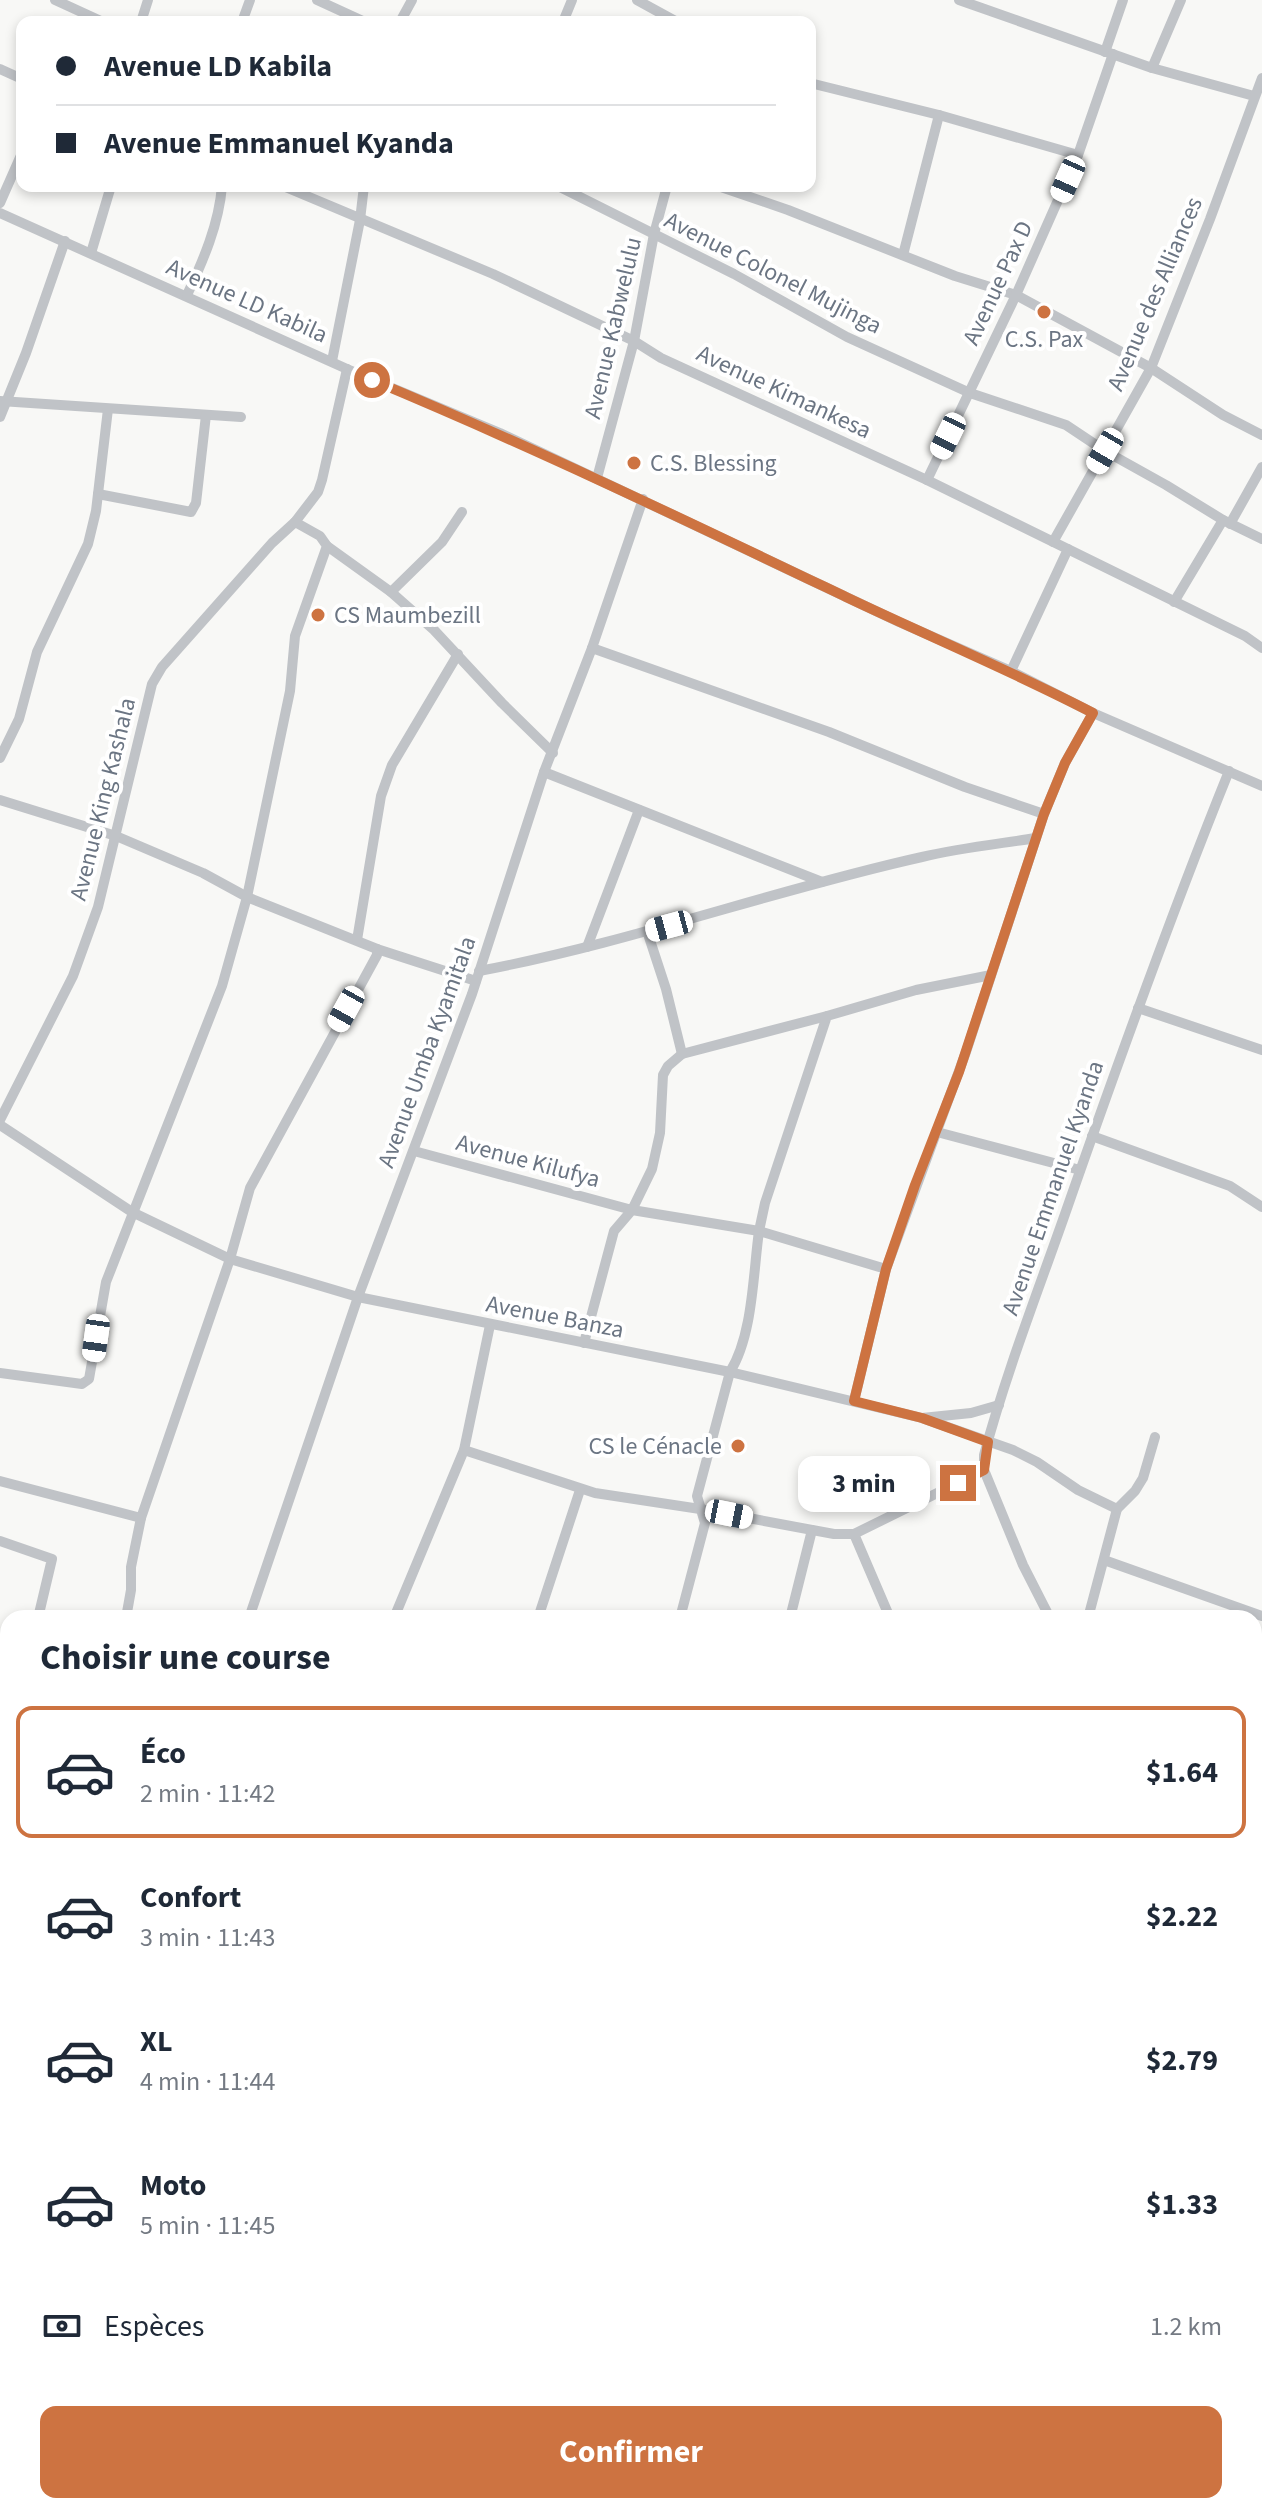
<!DOCTYPE html>
<html lang="fr">
<head>
<meta charset="utf-8">
<style>
  :root { --surface:#fff; --page:#f2f2f3; --text:#1f2937; --muted:#747a83; --line:#e0e1e3; --accent:#cd7341 }
  body { margin:0; font-family:"Source Sans 3",sans-serif; background:var(--page); color:var(--text); height:100vh; display:flex; flex-direction:column; font-size:30px; white-space:nowrap }
  * { box-sizing:border-box; margin:0 }
  p { font-size:26px; color:var(--muted) }
  .icon { flex:none; width:44px; height:44px; fill:none; stroke:currentColor; stroke-width:2; stroke-linecap:round; stroke-linejoin:round }
  .map { position:relative; flex:1; overflow:hidden }
  .panel { position:absolute; left:0px; top:1610px; width:1262px; height:904px; display:flex; flex-direction:column; background:var(--surface); border-radius:24px 24px 0 0; box-shadow:0 4px 12px #0003 }
  .panel>* { flex:none }
  .top-card { position:absolute; left:16px; top:16px; width:800px; height:176px; border-radius:16px; box-shadow:0 4px 12px #0003; display:grid; align-content:center; height:176px; padding:0 40px; background:var(--surface) }
  .end { position:absolute; width:36px; height:36px; margin:-18px; border:10px solid #cd7341; background:#fff; box-shadow:0 0 0 4px #fff }
  .from { border-radius:50% }
  .bubble { position:absolute; height:56px; border-radius:16px; background:var(--surface); box-shadow:0 4px 12px #0003; font-size:26px; font-weight:700; line-height:56px; text-align:center }
  .car { position:absolute; width:24px; height:48px; margin:-24px -12px; border-radius:10px; box-shadow:0 0 6px 2px #0007; background:linear-gradient(#fff 24%,#345 0 40%,#fff 0 76%,#345 0 86%,#fff 0) }
  .top-card b { display:flex; align-items:center; gap:28px; height:76px; font-size:30px }
  .top-card b+b { border-top:2px solid var(--line) }
  .top-card i { width:20px; height:20px; background:var(--text) }
  ul { padding:0; list-style:none }
  li { display:flex; align-items:center; gap:24px; height:132px; margin:0 16px 12px; padding:0 24px; border:4px solid transparent; border-radius:16px }
  li div { flex:1 }
  li b { display:block; font-size:30px }
  li em { font-style:normal; font-weight:700 }
  li.active { border-color:var(--accent) }
  li>.icon { width:72px; height:72px; stroke-width:1.5 }
  h2 { padding:0 40px; font-size:36px; line-height:96px }
  .pay { display:flex; align-items:center; gap:20px; height:88px; padding:0 40px; font-size:30px }
  .pay p { margin-inline-start:auto }
  .cta { display:flex; gap:16px; margin-top:auto; padding:16px 40px }
  .cta a { flex:1; height:92px; border-radius:16px; background:var(--accent); color:#fff; font-size:32px; font-weight:700; line-height:92px; text-align:center }
  .map>svg:first-child { display:block }
  .built { fill:#e6e7e6 }
  .lines { fill:none; stroke-linecap:round; stroke-linejoin:round }
  .minor { stroke:#c0c3c7; stroke-width:10 }
  .rail-casing { stroke:#a2a6ac; stroke-width:6 }
  .rail { stroke:#fff; stroke-width:3; stroke-dasharray:9; stroke-linecap:butt }
  .route { stroke:#cd7341; stroke-width:10 }
  .poi-dot { fill:#cd7341; stroke:#fff; stroke-width:3 }
  .labels { text-anchor:middle; dominant-baseline:central; stroke-width:8; stroke-linejoin:round; paint-order:stroke }
  .street-label { font-size:24px; fill:#6b7583; stroke:#fff }
  .poi-label { font-size:24px; fill:#6b7583; stroke:#fff; text-anchor:start }
</style>
</head>
<body>
<div class="map">
<svg width="1262" height="2514" viewBox="0 0 1262 2514">
  <rect width="100%" height="100%" fill="#f8f8f6"/>
  <g class="built">
    <path d="M1262,2205V2514H1102V2506H1254V2219Z"/>
    <path d="M6,2425L8,2506H238L261,2514H0V2443Z"/>
  </g>
  <g class="lines">
    <g class="minor">
      <path d="M55,0L103,22"/>
      <path d="M317,0L365,22"/>
      <path d="M637,0L677,22"/>
      <path d="M959,0L1152,68L1254,96"/>
      <path d="M141,22L148,0"/>
      <path d="M242,22L250,0"/>
      <path d="M400,22L412,0"/>
      <path d="M563,22L572,0"/>
      <path d="M1105,52L1123,0"/>
      <path d="M1152,68L1181,0"/>
      <path d="M0,69L22,79"/>
      <path d="M810,83L939,115L1078,155"/>
      <path d="M283,186L493,274L634,341L661,358L927,480L1245,636L1262,648"/>
      <path d="M558,186L734,274L847,337L970,393L1066,425L1105,451L1166,485L1223,520L1262,539"/>
      <path d="M718,186L788,210L955,276L1016,295L1151,368L1223,415L1262,435"/>
      <path d="M0,203L22,153"/>
      <path d="M0,213L347,369L500,433L899,622L1011,671L1093,713L1262,786"/>
      <path d="M91,253L111,186"/>
      <path d="M903,255L939,115"/>
      <path d="M187,295C203,261 219,224 222,186"/>
      <path d="M332,361L360,220L364,186"/>
      <path d="M0,401L241,417"/>
      <path d="M0,417L26,353L65,241"/>
      <path d="M597,478L634,341L654,234L667,186"/>
      <path d="M927,480L1016,295L1078,155L1113,54"/>
      <path d="M98,494L191,512L196,503L206,415"/>
      <path d="M1230,524L1262,467"/>
      <path d="M1053,542L1151,368L1210,219L1262,78"/>
      <path d="M327,546L391,592L434,630L502,703L553,753"/>
      <path d="M391,592L442,542L462,512"/>
      <path d="M1174,602L1223,520"/>
      <path d="M592,648L829,732L965,787L1044,814"/>
      <path d="M1011,671L1068,549"/>
      <path d="M0,758L19,719L37,652L88,544L96,511L108,409"/>
      <path d="M544,772L822,882"/>
      <path d="M0,800L116,836L203,873L247,897L377,949V955L250,1188L230,1259L141,1518L131,1567V1590L126,1618"/>
      <path d="M647,931L666,989L682,1054L827,1016"/>
      <path d="M357,940L381,796L392,765L458,654"/>
      <path d="M587,947L639,810"/>
      <path d="M377,949L476,981"/>
      <path d="M479,971C629,943 773,890 922,857C959,848 998,844 1036,838"/>
      <path d="M1138,1008L1262,1050"/>
      <path d="M0,1120L73,976L98,907L152,684L162,667L272,543L295,522"/>
      <path d="M0,1125L132,1212L230,1259L358,1297L730,1372L922,1418L1013,1450L1037,1462L1078,1490L1117,1509"/>
      <path d="M937,1132L1080,1170"/>
      <path d="M1092,1136L1230,1186L1262,1207"/>
      <path d="M414,1151L632,1210L652,1169L660,1133L663,1075L668,1066L682,1054"/>
      <path d="M584,1343L614,1231L632,1210L759,1231L765,1203L827,1016L916,990L991,975"/>
      <path d="M0,1373L82,1384L89,1379L106,1282L222,986L247,897L290,691L295,636L327,546L320,536L295,522L318,492L322,480L347,369"/>
      <path d="M854,1401L886,1269L966,1052L1044,814L1065,763L1093,713"/>
      <path d="M922,1418L971,1413L999,1405"/>
      <path d="M464,1450L595,1493L700,1509L834,1534H854L984,1470"/>
      <path d="M0,1481L141,1518"/>
      <path d="M854,1534L890,1618"/>
      <path d="M0,1541L52,1559L38,1618"/>
      <path d="M1104,1560L1262,1616"/>
      <path d="M249,1618L358,1297L472,994L544,772L592,648L643,499"/>
      <path d="M394,1618L464,1450L490,1325"/>
      <path d="M538,1618L580,1490"/>
      <path d="M680,1618L705,1523L697,1496L730,1372C753,1335 753,1274 759,1231L886,1269"/>
      <path d="M790,1618L812,1530"/>
      <path d="M1050,1618L1023,1565L984,1470V1455C1006,1373 1037,1294 1065,1214C1117,1065 1170,917 1229,771"/>
      <path d="M1088,1618L1117,1509L1135,1491L1143,1478L1155,1437"/>
      <path d="M0,1758L8,1730"/>
      <path d="M0,1798L8,1800"/>
      <path d="M1254,1859L1262,1862"/>
      <path d="M1254,2017L1262,2013"/>
      <path d="M0,2044H8"/>
      <path d="M1254,2066L1262,2038"/>
      <path d="M0,2151H8"/>
      <path d="M1254,2249L1262,2245"/>
      <path d="M0,2463L8,2447"/>
      <path d="M209,2506L233,2514"/>
      <path d="M1001,2506L1014,2514"/>
      <path d="M642,2514L646,2506"/>
      <path d="M891,2514L893,2506"/>
    </g>
    <g class="rail-casing">
      <g id="rail">
        <path d="M0,2132L8,2133"/>
        <path d="M1045,2506L1058,2514"/>
      </g>
    </g>
    <use href="#rail" class="rail"/>
  </g>
  <g class="lines">
    <path class="route" d="M372,380C533,447 689,522 846,597C928,636 1012,671 1093,713L1065,763L1044,814L959,1072L915,1185L886,1269L854,1401L922,1418L988,1442L984,1470L958,1483"/>
  </g>
  <g class="poi-dot">
    <circle cx="1044" cy="312" r="8"/>
    <circle cx="634" cy="463" r="8"/>
    <circle cx="318" cy="615" r="8"/>
    <circle cx="738" cy="1446" r="8"/>
  </g>
  <g class="labels">
    <g class="street-label">
      <text transform="translate(773 273) rotate(27)">Avenue Colonel Mujinga</text>
      <text transform="translate(998 283) rotate(-65)">Avenue Pax D</text>
      <text transform="translate(1155 294) rotate(-67)">Avenue des Alliances</text>
      <text transform="translate(247 301) rotate(24)">Avenue LD Kabila</text>
      <text transform="translate(613 328) rotate(-77)">Avenue Kabwelulu</text>
      <text transform="translate(784 392) rotate(25)">Avenue Kimankesa</text>
      <text transform="translate(103 799) rotate(-76)">Avenue King Kashala</text>
      <text transform="translate(427 1052) rotate(-70)">Avenue Umba Kyamitala</text>
      <text transform="translate(528 1161) rotate(15)">Avenue Kilufya</text>
      <text transform="translate(1053 1188) rotate(-71)">Avenue Emmanuel Kyanda</text>
      <text transform="translate(555 1317) rotate(11)">Avenue Banza</text>
    </g>
    <g class="poi-label">
      <text x="1044" y="339" text-anchor="middle">C.S. Pax</text>
      <text x="650" y="463">C.S. Blessing</text>
      <text x="334" y="615">CS Maumbezill</text>
      <text x="722" y="1446" text-anchor="end">CS le Cénacle</text>
    </g>
  </g>
</svg>
<i class="end from" style="left:372px;top:380px"></i>
<i class="end" style="left:958px;top:1483px"></i>
<div class="bubble" style="left:798px;top:1456px;width:132px">3 min</div>
<i class="car" style="left:1068px;top:179px;rotate:204deg"></i>
<i class="car" style="left:948px;top:436px;rotate:206deg"></i>
<i class="car" style="left:1105px;top:451px;rotate:210deg"></i>
<i class="car" style="left:669px;top:926px;rotate:255deg"></i>
<i class="car" style="left:346px;top:1009px;rotate:209deg"></i>
<i class="car" style="left:96px;top:1338px;rotate:188deg"></i>
<i class="car" style="left:729px;top:1514px;rotate:101deg"></i>
<div class="top-card">
<b><i class="from"></i>Avenue LD Kabila</b>
<b><i></i>Avenue Emmanuel Kyanda</b>
</div>
<section class="panel">
<h2>Choisir une course</h2>
<ul>
<li class="active"><svg class="icon" aria-label="car" viewBox="0 0 24 24"><path d="M5 17H2v-5l4-1 3-4h7l3 4 3 1v5h-3M9 17h6M6 11h13"/><circle cx="7" cy="17" r="2"/><circle cx="17" cy="17" r="2"/></svg><div><b>Éco</b><p>2 min · 11:42</p></div><em>$1.64</em></li>
<li><svg class="icon" aria-label="car" viewBox="0 0 24 24"><path d="M5 17H2v-5l4-1 3-4h7l3 4 3 1v5h-3M9 17h6M6 11h13"/><circle cx="7" cy="17" r="2"/><circle cx="17" cy="17" r="2"/></svg><div><b>Confort</b><p>3 min · 11:43</p></div><em>$2.22</em></li>
<li><svg class="icon" aria-label="car" viewBox="0 0 24 24"><path d="M5 17H2v-5l4-1 3-4h7l3 4 3 1v5h-3M9 17h6M6 11h13"/><circle cx="7" cy="17" r="2"/><circle cx="17" cy="17" r="2"/></svg><div><b>XL</b><p>4 min · 11:44</p></div><em>$2.79</em></li>
<li><svg class="icon" aria-label="car" viewBox="0 0 24 24"><path d="M5 17H2v-5l4-1 3-4h7l3 4 3 1v5h-3M9 17h6M6 11h13"/><circle cx="7" cy="17" r="2"/><circle cx="17" cy="17" r="2"/></svg><div><b>Moto</b><p>5 min · 11:45</p></div><em>$1.33</em></li>
</ul>
<div class="pay"><svg class="icon" aria-label="cash" viewBox="0 0 24 24"><path d="M3 7h18v10H3z"/><circle cx="12" cy="12" r="2"/></svg>Espèces<p>1.2 km</p></div>
<div class="cta"><a>Confirmer</a></div>
</section>
</div>
</body>
</html>
